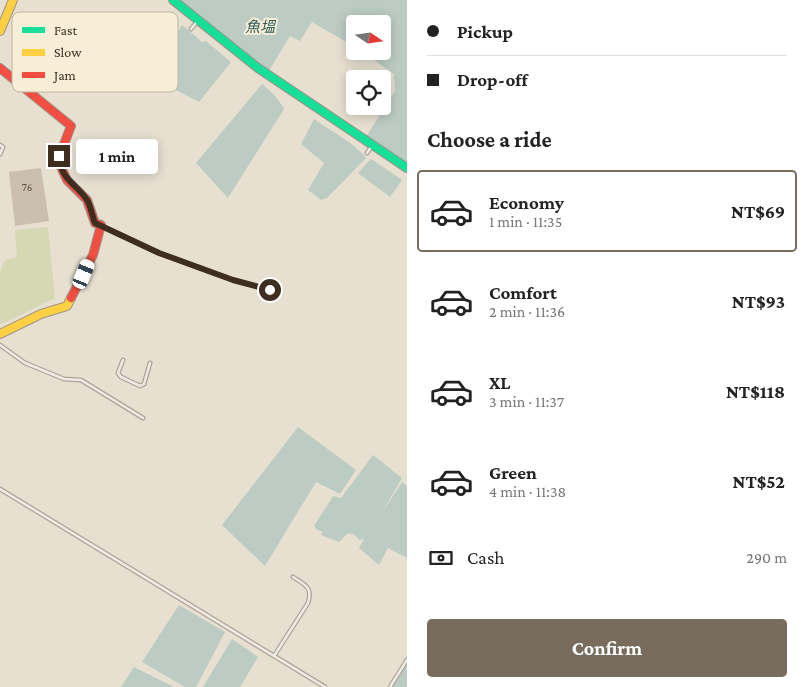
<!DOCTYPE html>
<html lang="en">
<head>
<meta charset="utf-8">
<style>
  :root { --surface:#fff; --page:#f2f2f2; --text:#222; --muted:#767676; --line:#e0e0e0; --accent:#786c5e }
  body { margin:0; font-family:"Crimson Pro","Noto Sans TC",serif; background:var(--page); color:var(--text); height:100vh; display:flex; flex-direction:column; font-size:19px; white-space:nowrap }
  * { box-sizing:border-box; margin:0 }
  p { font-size:16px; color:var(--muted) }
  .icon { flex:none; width:28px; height:28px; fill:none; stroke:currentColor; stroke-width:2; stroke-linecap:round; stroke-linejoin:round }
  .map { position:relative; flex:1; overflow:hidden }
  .details { display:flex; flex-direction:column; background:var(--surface); width:400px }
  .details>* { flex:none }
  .hud { display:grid; align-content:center; height:110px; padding:0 20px; background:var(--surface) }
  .needle { width:32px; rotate:103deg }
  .buttons { position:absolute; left:346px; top:15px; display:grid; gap:10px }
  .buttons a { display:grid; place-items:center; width:45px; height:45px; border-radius:5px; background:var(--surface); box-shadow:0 2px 12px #0003; font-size:25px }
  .end { position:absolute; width:22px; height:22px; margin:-11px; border:6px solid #3d2e20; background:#fff; box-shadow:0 0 0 2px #fff }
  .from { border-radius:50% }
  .bubble { position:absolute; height:35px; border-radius:5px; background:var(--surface); box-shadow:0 2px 12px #0003; font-size:16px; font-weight:700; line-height:35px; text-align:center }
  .car { position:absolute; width:15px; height:30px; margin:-15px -8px; border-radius:6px; box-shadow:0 0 4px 1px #0007; background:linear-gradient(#fff 24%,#345 0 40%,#fff 0 76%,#345 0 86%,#fff 0) }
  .hud b { display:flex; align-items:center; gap:18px; height:48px; font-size:19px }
  .hud b+b { border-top:1px solid var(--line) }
  .hud i { width:12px; height:12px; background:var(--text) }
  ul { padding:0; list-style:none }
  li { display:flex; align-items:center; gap:15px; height:82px; margin:0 10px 8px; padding:0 10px; border:2px solid transparent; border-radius:5px }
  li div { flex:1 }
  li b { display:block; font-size:19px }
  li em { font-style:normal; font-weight:700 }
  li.current { border-color:var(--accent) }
  li>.icon { width:45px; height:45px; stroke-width:1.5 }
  h2 { padding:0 20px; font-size:22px; line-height:60px }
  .pay { display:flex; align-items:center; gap:12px; height:55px; padding:0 20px; font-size:19px }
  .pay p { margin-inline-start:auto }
  .cta { display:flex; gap:10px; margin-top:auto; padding:10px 20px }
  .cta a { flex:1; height:58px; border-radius:5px; background:var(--accent); color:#fff; font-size:20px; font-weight:700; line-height:58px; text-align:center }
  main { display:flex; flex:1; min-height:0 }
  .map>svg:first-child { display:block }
  .green { fill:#d6d7b3 }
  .water { fill:#bcccc2 }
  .building { fill:#cbbfb2 }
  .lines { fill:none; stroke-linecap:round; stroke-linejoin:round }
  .lane-casing { stroke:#ada599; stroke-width:5 }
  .fast-casing { stroke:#9c958a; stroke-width:10 }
  .slow-casing { stroke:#9c958a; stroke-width:10 }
  .jam-casing { stroke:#9c958a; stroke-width:10 }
  .lane { stroke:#efebe3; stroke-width:2.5 }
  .fast { stroke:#16e098; stroke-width:8 }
  .slow { stroke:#ffcf43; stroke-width:8 }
  .jam { stroke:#f24e42; stroke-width:8 }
  .route { stroke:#3d2e20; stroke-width:6 }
  .labels { text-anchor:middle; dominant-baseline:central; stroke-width:4; stroke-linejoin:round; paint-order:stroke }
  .number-label { font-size:11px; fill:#605244 }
  .water-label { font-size:15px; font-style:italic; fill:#2f5d5a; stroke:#f7eed8 }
  .key { fill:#f7eed8; stroke:#bfb4a1; stroke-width:1 }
  .key-label { font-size:14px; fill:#3d2e20 }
</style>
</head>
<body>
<main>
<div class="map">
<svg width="407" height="687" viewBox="0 0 407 687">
  <rect width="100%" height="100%" fill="#e7e0d1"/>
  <path class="green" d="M48,227L55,298L0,325V272L5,260L17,257L15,230Z"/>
  <g class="water">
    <path d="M170,0H407V171L362,143L395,91L394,74L361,51H382V24H355V47L312,22L300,41L290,36L267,74Z"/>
    <path d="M182,25L202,42L206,41L231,62L199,102L149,76Z"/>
    <path d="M262,84C273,93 279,100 284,109L228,198L196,163Z"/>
    <path d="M314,119C333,133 354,142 366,158L327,198L321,200L308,190L324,163L301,144Z"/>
    <path d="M371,159L402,180L390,197L358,173Z"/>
    <path d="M298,427L356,470L340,494L316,482L265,566L222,525Z"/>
    <path d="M373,455L402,478L381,514L402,482L407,486V558L388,548L379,565L359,548L364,539L359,540L355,535L348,533L339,542L321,535L323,532L317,530L314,526L333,496L341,498Z"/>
    <path d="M179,605L225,632L196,687H185L142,662Z"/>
    <path d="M232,639L258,657L240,687H203Z"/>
    <path d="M407,665V687H392Z"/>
    <path d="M134,667L174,687H121Z"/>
  </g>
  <path class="building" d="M41,168L49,221L15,226L9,172Z"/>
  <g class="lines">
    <g class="lane-casing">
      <g id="lane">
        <path d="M191,29L196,23"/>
        <path d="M0,145L3,147L0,154"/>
        <path d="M367,153L371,147"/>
        <path d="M102,226L159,253L233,280L271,290"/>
        <path d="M0,345L25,363L64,379L81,380L143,418"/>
        <path d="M123,360L118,373L121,377L140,386L144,384L150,363"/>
        <path d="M0,489L325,687"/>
        <path d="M274,656L308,603C313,587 305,585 293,577"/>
        <path d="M390,687L407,660"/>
      </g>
    </g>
    <g class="fast-casing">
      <path id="fast" d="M173,0L258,68L407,168"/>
    </g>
    <g class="slow-casing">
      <g id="slow">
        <path d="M0,31L13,0"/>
        <path d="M0,334L41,314L67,306L71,298"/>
      </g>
    </g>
    <g class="jam-casing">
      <path id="jam" d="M0,68L71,126L59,157L60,165L67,180L87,200L95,223L101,225L93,255L71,298"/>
    </g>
    <use href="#lane" class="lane"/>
    <use href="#fast" class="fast"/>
    <use href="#slow" class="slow"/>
    <use href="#jam" class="jam"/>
  </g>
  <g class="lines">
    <path class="route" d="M59,156C61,181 76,183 87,200C91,206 92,216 95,223L159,253L233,280L270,290"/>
  </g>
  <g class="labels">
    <g class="number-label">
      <text x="27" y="187">76</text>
    </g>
    <g class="water-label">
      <text x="260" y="27">魚塭</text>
    </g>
  </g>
  <rect x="12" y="12" width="166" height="80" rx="8" class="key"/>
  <rect x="22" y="27" width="23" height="6" fill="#16e098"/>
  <rect x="22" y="49" width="23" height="7" fill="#ffcf43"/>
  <rect x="22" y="72" width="23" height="6" fill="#f24e42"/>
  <g class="key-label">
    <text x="54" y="35">Fast</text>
    <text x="54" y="57">Slow</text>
    <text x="54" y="80">Jam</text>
  </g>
</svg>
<div class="buttons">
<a><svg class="needle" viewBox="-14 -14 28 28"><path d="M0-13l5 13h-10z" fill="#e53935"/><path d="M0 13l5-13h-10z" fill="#767676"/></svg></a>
<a><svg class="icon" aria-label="locate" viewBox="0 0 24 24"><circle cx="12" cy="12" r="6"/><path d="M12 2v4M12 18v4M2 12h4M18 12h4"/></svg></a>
</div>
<i class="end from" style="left:270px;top:290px"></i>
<i class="end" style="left:59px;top:156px"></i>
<div class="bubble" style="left:76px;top:139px;width:82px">1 min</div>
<i class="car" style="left:84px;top:274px;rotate:23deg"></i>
</div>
<section class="details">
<div class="hud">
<b><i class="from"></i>Pickup</b>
<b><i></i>Drop-off</b>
</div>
<h2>Choose a ride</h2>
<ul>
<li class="current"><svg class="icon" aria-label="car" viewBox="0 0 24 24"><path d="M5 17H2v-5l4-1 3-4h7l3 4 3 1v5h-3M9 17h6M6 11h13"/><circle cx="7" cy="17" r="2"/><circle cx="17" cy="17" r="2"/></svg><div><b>Economy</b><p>1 min · 11:35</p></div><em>NT$69</em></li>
<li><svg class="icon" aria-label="car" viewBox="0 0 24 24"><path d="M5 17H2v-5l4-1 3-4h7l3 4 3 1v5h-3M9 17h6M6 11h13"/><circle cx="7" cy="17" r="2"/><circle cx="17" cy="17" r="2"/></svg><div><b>Comfort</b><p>2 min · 11:36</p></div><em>NT$93</em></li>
<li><svg class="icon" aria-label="car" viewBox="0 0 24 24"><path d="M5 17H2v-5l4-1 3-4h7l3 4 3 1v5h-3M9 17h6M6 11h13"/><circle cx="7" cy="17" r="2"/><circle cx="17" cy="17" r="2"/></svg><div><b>XL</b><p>3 min · 11:37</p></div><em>NT$118</em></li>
<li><svg class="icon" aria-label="car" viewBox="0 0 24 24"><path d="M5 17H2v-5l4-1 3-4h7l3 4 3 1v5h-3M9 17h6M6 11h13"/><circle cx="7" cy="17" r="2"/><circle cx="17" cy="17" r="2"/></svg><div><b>Green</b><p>4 min · 11:38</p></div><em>NT$52</em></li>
</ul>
<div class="pay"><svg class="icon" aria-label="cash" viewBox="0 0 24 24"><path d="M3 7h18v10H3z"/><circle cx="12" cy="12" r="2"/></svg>Cash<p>290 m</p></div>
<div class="cta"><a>Confirm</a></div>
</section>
</main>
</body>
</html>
